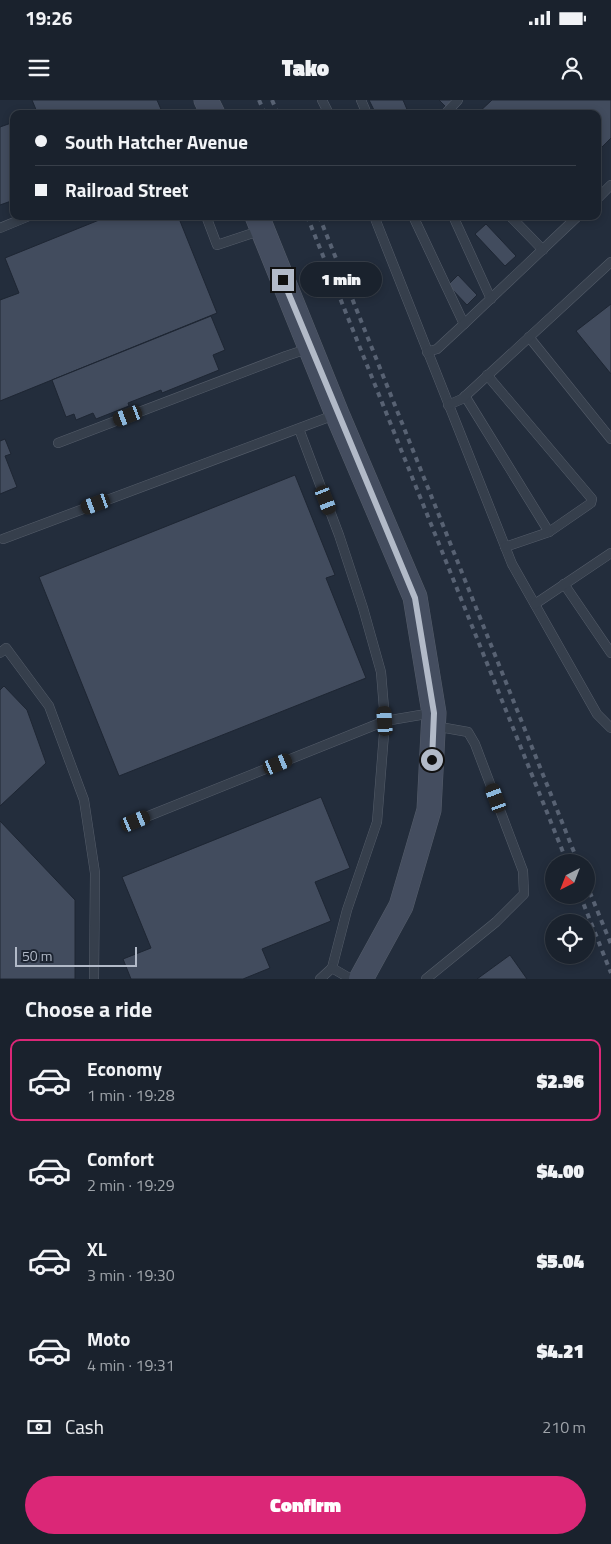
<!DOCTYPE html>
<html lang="en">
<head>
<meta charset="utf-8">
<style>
  :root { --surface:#1a222d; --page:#232a35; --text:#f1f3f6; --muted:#9fa4aa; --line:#383f49; --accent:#db2777 }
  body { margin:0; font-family:"Titillium Web",sans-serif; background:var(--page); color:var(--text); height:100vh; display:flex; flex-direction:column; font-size:19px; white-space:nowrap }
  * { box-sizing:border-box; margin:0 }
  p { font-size:16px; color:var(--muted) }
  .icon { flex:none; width:28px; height:28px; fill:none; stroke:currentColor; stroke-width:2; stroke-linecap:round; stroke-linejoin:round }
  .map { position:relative; height:879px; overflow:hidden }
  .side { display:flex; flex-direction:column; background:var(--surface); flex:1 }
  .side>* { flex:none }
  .top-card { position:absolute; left:10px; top:10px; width:591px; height:110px; border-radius:10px; box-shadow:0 2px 8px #0003,0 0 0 1px var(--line); display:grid; align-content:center; height:110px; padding:0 25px; background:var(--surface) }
  .needle { width:32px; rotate:222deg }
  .fabs { position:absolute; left:545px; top:754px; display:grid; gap:10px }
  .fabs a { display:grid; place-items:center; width:50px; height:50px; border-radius:50%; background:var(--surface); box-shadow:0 2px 8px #0003,0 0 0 1px var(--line); font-size:25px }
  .scale { position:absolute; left:15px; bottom:12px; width:122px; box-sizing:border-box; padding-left:5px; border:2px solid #b2bac8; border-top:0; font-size:14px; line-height:18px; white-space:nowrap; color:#b2bac8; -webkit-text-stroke:4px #1c2431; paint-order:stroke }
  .end { position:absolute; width:22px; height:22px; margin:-11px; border:6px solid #b2bac8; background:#111; box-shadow:0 0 0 2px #111 }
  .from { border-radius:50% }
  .bubble { position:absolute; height:35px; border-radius:18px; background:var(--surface); box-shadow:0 2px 8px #0003,0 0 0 1px var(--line); font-size:16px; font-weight:800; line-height:35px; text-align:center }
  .car { position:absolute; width:15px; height:30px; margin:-15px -8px; border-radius:6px; box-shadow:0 0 4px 1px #0007; background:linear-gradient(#222 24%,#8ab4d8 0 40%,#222 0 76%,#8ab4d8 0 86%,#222 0) }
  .top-card b { display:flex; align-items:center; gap:18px; height:48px; font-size:19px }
  .top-card b+b { border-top:1px solid var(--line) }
  .top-card i { width:12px; height:12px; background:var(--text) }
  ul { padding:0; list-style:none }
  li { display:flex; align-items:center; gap:15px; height:82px; margin:0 10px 8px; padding:0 15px; border:2px solid transparent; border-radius:10px }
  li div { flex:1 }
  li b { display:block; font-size:19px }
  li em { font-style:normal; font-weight:800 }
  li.current { border-color:var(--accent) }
  li>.icon { width:45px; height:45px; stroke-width:1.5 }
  h2 { padding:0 25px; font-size:22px; line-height:60px }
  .pay { display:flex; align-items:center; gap:12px; height:55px; padding:0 25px; font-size:19px }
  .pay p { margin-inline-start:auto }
  .button { display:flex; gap:10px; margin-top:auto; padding:10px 25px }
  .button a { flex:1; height:58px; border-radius:30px; background:var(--accent); color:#fff; font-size:20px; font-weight:800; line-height:58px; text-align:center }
  .status { display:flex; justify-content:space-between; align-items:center; height:35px; padding:0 25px; background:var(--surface); direction:ltr }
  .status svg { height:14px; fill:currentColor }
  header { display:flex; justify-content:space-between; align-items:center; height:65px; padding:0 25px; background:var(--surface); font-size:22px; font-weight:800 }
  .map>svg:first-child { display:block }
  .building { fill:#424c5e; stroke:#1e2633 }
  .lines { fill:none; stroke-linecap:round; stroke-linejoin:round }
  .lane-casing { stroke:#555d6a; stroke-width:10 }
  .secondary-casing { stroke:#555d6a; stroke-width:25 }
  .lane { stroke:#363f4c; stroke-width:9 }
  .secondary { stroke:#444d5f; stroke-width:24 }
  .rail { stroke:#586273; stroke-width:4; stroke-dasharray:5 5; stroke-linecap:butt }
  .route { stroke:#b2bac8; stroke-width:6 }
</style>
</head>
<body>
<div class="status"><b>19:26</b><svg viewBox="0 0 49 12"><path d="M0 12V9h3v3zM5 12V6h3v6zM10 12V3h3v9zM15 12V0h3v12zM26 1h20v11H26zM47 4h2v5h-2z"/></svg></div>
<header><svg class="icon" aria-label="menu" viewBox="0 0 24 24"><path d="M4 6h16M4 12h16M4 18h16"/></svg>Tako<svg class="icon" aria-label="person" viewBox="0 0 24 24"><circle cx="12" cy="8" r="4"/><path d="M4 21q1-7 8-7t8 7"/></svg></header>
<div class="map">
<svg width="611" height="879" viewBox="0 0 611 879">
  <rect width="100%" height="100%" fill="#232d3c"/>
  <g class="building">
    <path d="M32,0H157L163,14H33L37,12Z"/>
    <path d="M369,0H403L409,14H376Z"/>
    <path d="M439,0H455L447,8Z"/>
    <path d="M492,0H611V38L598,51V14H477Z"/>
    <path d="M14,22V100L0,105V27Z"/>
    <path d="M109,116H178L217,213L0,301V200L19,193L5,158Z"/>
    <path d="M486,124L516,156L505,166L475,134Z"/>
    <path d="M458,175L477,195L467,205L448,185Z"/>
    <path d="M611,204V274L576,231Z"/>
    <path d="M211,216L225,250L213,255L219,270L162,293L161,290L128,303L129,306L96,319L93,313L76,320L74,314L66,317L52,280Z"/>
    <path d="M5,339L11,354L5,356L17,387L0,394V341Z"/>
    <path d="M295,375L335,475L326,478L366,578L119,676L39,477Z"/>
    <path d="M4,586L27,610L46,663L0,706V590Z"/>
    <path d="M321,697L350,768L315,782L331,821L262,849L270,868L243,879H131L123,859L151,848L122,777Z"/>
    <path d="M0,721L75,800V879H0Z"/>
    <path d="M510,855L527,879H477Z"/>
  </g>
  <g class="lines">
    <g class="lane-casing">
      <g id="lane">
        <path d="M322,0L329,14"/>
        <path d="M361,0L367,14"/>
        <path d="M445,14L458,0"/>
        <path d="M598,98L611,85"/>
        <path d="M206,116L217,145L262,130"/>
        <path d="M374,116L512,464L597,614L611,628"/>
        <path d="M413,116L464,224"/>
        <path d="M453,116L491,199"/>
        <path d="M510,116L543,150"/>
        <path d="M0,128L29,116"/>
        <path d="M529,237L611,339"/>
        <path d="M427,252L437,249L464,224L578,116"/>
        <path d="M487,275L592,399L591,403L549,432"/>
        <path d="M465,296L549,432L505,447"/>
        <path d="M448,305L462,299L611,162"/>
        <path d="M299,329L339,435L363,508L381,572L385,621L377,722L347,810L332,868L320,879"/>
        <path d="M58,343L286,256L310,248"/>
        <path d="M3,439L337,314"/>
        <path d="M564,484L611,553"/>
        <path d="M535,504L611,453"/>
        <path d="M0,553L6,548L49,606L84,700L95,773L94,879"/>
        <path d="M136,721L385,621L432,613"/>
        <path d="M332,868L351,879"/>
        <path d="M426,879L496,822L524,794L523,771L475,644L468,632L434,626"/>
      </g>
    </g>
    <g class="secondary-casing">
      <g id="secondary">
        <path d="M206,0L213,14"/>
        <path d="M257,116L337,314L415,497L434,613L429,710L401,806L361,879"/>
      </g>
    </g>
    <use href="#lane" class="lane"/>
    <use href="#secondary" class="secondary"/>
    <g class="rail">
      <path d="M259,0L265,14"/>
      <path d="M272,0L278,14"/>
      <path d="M307,116L567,762"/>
      <path d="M319,116L578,762"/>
      <path d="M586,783L611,844"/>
      <path d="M580,795L611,873"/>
    </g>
  </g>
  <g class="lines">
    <path class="route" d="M283,180L415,498L434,613L432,660"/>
  </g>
</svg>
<div class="fabs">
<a><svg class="needle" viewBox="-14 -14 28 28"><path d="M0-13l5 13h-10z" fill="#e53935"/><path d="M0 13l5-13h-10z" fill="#9fa4aa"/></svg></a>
<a><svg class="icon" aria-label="locate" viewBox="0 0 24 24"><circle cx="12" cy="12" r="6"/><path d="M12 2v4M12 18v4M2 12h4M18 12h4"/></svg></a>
</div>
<div class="scale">50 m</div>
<i class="end from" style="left:432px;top:660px"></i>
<i class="end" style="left:283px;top:180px"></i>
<div class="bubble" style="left:300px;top:162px;width:82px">1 min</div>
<i class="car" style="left:128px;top:316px;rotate:249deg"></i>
<i class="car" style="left:326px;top:400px;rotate:159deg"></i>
<i class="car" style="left:96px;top:404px;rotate:250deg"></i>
<i class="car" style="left:385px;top:621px;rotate:356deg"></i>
<i class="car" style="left:278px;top:664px;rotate:68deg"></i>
<i class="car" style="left:496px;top:698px;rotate:340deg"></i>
<i class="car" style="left:136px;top:721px;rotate:68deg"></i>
<div class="top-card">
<b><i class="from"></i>South Hatcher Avenue</b>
<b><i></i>Railroad Street</b>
</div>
</div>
<section class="side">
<h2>Choose a ride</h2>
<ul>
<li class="current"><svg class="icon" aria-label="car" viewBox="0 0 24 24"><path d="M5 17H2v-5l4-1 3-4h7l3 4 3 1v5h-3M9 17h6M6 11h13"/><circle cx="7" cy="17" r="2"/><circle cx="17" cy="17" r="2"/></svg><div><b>Economy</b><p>1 min · 19:28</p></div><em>$2.96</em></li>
<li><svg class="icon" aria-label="car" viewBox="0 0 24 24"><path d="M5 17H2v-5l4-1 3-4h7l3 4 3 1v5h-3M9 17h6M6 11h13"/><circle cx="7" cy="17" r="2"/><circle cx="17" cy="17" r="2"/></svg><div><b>Comfort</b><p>2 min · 19:29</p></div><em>$4.00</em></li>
<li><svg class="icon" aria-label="car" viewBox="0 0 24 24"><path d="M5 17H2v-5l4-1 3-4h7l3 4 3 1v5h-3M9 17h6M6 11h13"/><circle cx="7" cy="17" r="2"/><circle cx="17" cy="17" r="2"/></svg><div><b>XL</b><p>3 min · 19:30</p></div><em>$5.04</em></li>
<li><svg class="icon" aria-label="car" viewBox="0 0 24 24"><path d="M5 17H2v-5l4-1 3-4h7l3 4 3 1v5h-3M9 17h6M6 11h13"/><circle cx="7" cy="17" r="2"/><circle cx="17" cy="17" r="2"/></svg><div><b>Moto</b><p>4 min · 19:31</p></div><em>$4.21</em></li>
</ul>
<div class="pay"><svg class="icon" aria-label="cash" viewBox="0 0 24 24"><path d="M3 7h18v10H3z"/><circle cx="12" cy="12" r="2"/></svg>Cash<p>210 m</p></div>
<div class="button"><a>Confirm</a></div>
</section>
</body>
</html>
